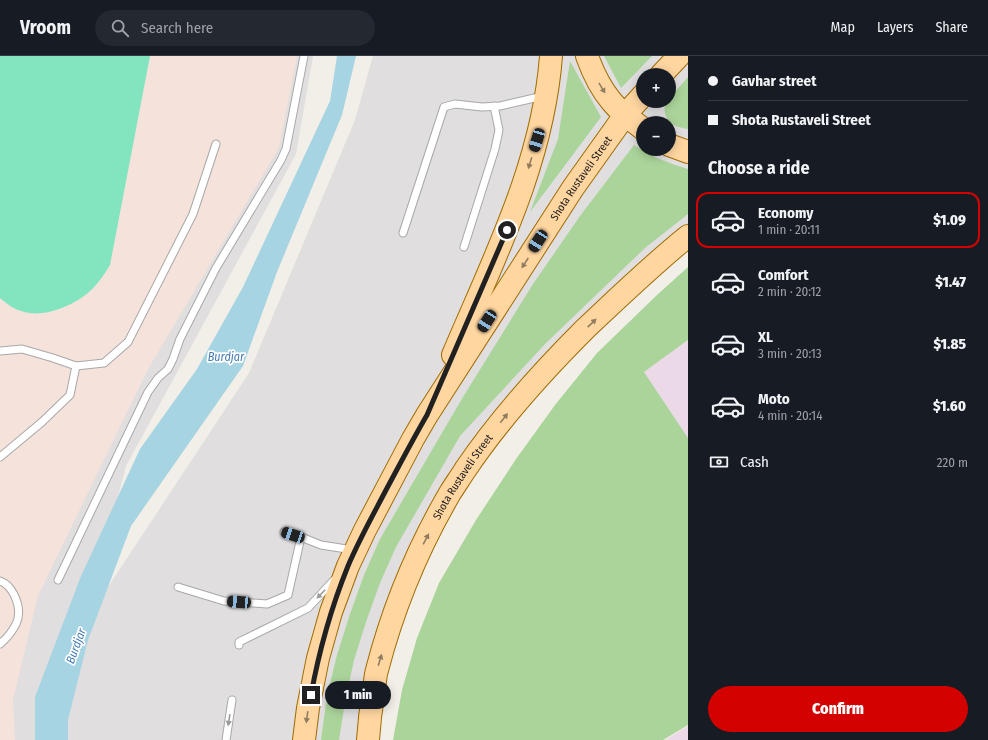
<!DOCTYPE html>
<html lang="en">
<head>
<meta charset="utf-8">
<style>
  :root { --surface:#171b24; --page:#242831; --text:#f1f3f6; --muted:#9ea1a6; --line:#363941; --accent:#d30100 }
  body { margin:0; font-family:"Fira Sans Condensed",sans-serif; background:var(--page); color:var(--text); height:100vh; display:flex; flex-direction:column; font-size:15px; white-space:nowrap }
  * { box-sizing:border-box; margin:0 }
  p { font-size:13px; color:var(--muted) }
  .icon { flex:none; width:22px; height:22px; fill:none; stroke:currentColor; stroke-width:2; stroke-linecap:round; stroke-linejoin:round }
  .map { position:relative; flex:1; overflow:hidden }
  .panel { display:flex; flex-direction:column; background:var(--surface); width:300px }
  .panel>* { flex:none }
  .top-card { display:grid; align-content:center; height:88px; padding:0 20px; background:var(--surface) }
  .controls { position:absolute; left:636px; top:12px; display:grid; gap:8px }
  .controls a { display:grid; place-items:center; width:40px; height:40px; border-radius:50%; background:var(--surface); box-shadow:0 2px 10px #0003; font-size:20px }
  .end { position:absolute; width:18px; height:18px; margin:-9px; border:5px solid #212121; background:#fff; box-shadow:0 0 0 2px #fff }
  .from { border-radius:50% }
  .bubble { position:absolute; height:28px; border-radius:14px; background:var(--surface); box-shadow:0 2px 10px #0003; font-size:13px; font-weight:800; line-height:28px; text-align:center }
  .car { position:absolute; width:12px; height:24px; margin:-12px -6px; border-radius:5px; box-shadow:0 0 3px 1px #0007; background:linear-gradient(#222 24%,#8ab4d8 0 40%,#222 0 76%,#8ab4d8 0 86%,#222 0) }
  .top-card b { display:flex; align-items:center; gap:14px; height:38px; font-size:15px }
  .top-card b+b { border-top:1px solid var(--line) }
  .top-card i { width:10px; height:10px; background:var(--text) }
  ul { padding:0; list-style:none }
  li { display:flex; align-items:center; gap:12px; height:56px; margin:0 8px 6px; padding:0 12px; border:2px solid transparent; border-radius:12px }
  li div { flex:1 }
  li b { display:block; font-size:15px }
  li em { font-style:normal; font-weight:800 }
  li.on { border-color:var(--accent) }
  li>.icon { width:36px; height:36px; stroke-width:1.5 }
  h2 { padding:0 20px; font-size:18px; line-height:48px }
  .pay { display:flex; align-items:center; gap:10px; height:44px; padding:0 20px; font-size:15px }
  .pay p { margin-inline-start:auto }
  .button { display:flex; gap:8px; margin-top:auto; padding:8px 20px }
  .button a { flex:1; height:46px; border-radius:24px; background:var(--accent); color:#fff; font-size:16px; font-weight:800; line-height:46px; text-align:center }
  header { display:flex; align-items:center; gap:24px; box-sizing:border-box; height:56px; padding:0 20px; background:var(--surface); border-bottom:1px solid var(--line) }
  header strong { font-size:19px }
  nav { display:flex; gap:22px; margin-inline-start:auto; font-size:14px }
  .search { width:280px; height:36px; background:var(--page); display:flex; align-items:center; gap:10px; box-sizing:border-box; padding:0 14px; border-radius:22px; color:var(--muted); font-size:15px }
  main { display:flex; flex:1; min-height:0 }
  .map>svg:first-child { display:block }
  .residential { fill:#e0dede; fill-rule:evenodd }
  .industrial { fill:#ecd9e8 }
  .military { fill:#f4e2db }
  .forest { fill:#abd49a }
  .pitch { fill:#82e5bf }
  .water { fill:#a6d4e2 }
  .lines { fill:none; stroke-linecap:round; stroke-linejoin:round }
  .service-casing { stroke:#a8a8a8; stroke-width:9 }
  .primary-casing { stroke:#9f6b00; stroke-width:24 }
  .service { stroke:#fff; stroke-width:7 }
  .primary { stroke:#ffd6a0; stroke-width:22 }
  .oneway { fill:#907c60 }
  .oneway2 { fill:#9b9b9b }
  .route { stroke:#212121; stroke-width:5 }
  .labels { text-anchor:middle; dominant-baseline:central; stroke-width:3.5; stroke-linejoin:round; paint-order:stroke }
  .street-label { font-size:11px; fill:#212121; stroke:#fff }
  .water-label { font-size:12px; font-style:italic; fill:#437ab1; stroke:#fff }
</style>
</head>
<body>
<header>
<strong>Vroom</strong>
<div class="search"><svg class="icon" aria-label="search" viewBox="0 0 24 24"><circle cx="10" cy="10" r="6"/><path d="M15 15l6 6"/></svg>Search here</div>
<nav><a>Map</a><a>Layers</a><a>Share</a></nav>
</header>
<main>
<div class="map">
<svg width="688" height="684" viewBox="0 0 688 684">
  <rect width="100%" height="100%" fill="#f2efe8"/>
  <path class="residential" d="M0,0H313L296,98L126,410L85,566L249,317L355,64L373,0H688V180L554,304L422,490L368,684H0ZM643,19H669V45H643ZM643,67H669V93H643Z"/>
  <g class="industrial">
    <path d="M688,284V382L644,316Z"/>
    <path d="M688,670V684H665Z"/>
  </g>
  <path class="military" d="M0,0H297L279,92L147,315L38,540L13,644L15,684H0Z"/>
  <g class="forest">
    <path d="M604,0H652L621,32Z"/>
    <path d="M570,5L601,61L530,156L558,83Z"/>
    <path d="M688,21V73C683,72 677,71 672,68C665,63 662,52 667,45H669V43Z"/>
    <path d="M634,89L657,102L675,109L688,113V158L645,192L546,287L460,380L396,491L380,527L367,563L354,604L345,646L339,684H321L327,640L337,599L350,558L364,519L380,483L463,341L533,228L580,160Z"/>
    <path d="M688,211V284L644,316L688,382V669L663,684H393L402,634L417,582L439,527L476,464L516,403L555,349L597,297L657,239Z"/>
  </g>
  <path class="pitch" d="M0,0H150L110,209C104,219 98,228 89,236C73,250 42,263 21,255C13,253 6,247 0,242Z"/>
  <path class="water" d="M337,0H356L342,59L277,216L243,310L131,470L88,584L68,664V684H35V641L81,520L140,393L197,313L243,231L330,45Z"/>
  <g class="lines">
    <g class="service-casing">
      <g id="service">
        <path d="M403,177L444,51L455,48L482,51L500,50L543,40"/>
        <path d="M464,191L495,93L499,74L494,50"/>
        <path d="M0,295L22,293L53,302L76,310L104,307L128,286L193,158L216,88"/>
        <path d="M0,401L42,366L70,339L76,310"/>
        <path d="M284,476L301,481L321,489L353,494"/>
        <path d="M58,524L148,336L158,322L168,313L173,303L180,283L216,212L281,104L286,93L304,0"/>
        <path d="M0,525C3,526 6,528 8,530C17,540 22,556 16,568C12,576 6,583 0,588"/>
        <path d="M178,531L224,545L267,548L288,539L301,481"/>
        <path d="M239,589V586L308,552L334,524"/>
        <path d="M226,684L232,644"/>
      </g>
    </g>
    <g class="primary-casing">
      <g id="primary">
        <path d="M587,0C593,17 601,33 612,46C621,57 633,65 643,73"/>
        <path d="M661,19L679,0"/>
        <path d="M669,89L688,96"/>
        <path d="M453,299C494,202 543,107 551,0"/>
        <path id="s1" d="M304,684L308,652L318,602L331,556L348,510L365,474L413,383L427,359L573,132L625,59L643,39"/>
        <path id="s2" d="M368,684C369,667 371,651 374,635C375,628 375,620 377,614C393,552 418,492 450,437C455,429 460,422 465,414C500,362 541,317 585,273C619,241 652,209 688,180"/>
      </g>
    </g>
    <use href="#service" class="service"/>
    <use href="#primary" class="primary"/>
  </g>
  <defs><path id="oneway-solid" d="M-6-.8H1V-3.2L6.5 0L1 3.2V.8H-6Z"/></defs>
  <g class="oneway">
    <use href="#oneway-solid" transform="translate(602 32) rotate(59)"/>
    <use href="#oneway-solid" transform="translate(530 107) rotate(107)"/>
    <use href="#oneway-solid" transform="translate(525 207) rotate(123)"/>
    <use href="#oneway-solid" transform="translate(592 267) rotate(-44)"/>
    <use href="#oneway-solid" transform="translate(504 362) rotate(-52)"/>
    <use href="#oneway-solid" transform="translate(426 483) rotate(-62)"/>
    <use href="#oneway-solid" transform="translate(380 604) rotate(-73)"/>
    <use href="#oneway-solid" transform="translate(307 661) rotate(98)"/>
  </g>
  <g class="oneway2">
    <use href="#oneway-solid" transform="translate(321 538) rotate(134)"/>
    <use href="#oneway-solid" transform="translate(229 664) rotate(99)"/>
  </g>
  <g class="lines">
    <path class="route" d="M311,639C319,595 331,552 348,510C359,484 373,459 386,434C400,408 413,383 427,359L507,174"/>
  </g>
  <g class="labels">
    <g class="street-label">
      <text stroke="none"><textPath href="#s1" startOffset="633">Shota Rustaveli Street</textPath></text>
      <text stroke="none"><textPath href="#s2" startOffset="283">Shota Rustaveli Street</textPath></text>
    </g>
    <g class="water-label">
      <text x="226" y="301">Burdjar</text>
      <text transform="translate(76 590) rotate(-70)">Burdjar</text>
    </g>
  </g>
</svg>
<div class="controls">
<a>+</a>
<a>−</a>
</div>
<i class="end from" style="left:507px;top:174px"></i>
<i class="end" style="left:311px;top:639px"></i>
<div class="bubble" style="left:325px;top:625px;width:66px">1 min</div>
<i class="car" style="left:537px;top:84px;rotate:197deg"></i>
<i class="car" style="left:538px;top:185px;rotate:213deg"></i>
<i class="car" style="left:487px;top:265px;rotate:213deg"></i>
<i class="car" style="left:293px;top:479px;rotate:288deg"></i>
<i class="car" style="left:239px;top:546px;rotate:274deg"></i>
</div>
<section class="panel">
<div class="top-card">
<b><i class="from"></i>Gavhar street</b>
<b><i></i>Shota Rustaveli Street</b>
</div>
<h2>Choose a ride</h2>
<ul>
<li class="on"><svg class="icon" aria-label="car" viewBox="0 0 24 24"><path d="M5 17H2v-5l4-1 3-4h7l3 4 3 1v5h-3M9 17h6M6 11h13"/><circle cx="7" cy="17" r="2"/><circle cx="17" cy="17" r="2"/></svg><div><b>Economy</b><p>1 min · 20:11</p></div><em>$1.09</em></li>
<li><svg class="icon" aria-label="car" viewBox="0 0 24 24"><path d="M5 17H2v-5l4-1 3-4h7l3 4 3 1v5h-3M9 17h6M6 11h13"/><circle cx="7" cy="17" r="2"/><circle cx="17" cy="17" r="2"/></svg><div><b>Comfort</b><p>2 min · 20:12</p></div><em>$1.47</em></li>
<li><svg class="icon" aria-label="car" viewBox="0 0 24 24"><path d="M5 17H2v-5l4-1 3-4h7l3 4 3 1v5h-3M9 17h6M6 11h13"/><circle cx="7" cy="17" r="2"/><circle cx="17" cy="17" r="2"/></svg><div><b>XL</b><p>3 min · 20:13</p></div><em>$1.85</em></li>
<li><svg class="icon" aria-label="car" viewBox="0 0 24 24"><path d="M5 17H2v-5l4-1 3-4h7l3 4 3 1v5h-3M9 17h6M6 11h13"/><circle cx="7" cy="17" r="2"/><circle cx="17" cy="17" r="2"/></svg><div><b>Moto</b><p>4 min · 20:14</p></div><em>$1.60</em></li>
</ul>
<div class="pay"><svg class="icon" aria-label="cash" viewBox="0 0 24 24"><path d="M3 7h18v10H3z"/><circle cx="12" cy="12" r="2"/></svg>Cash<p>220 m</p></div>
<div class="button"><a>Confirm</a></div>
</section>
</main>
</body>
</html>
